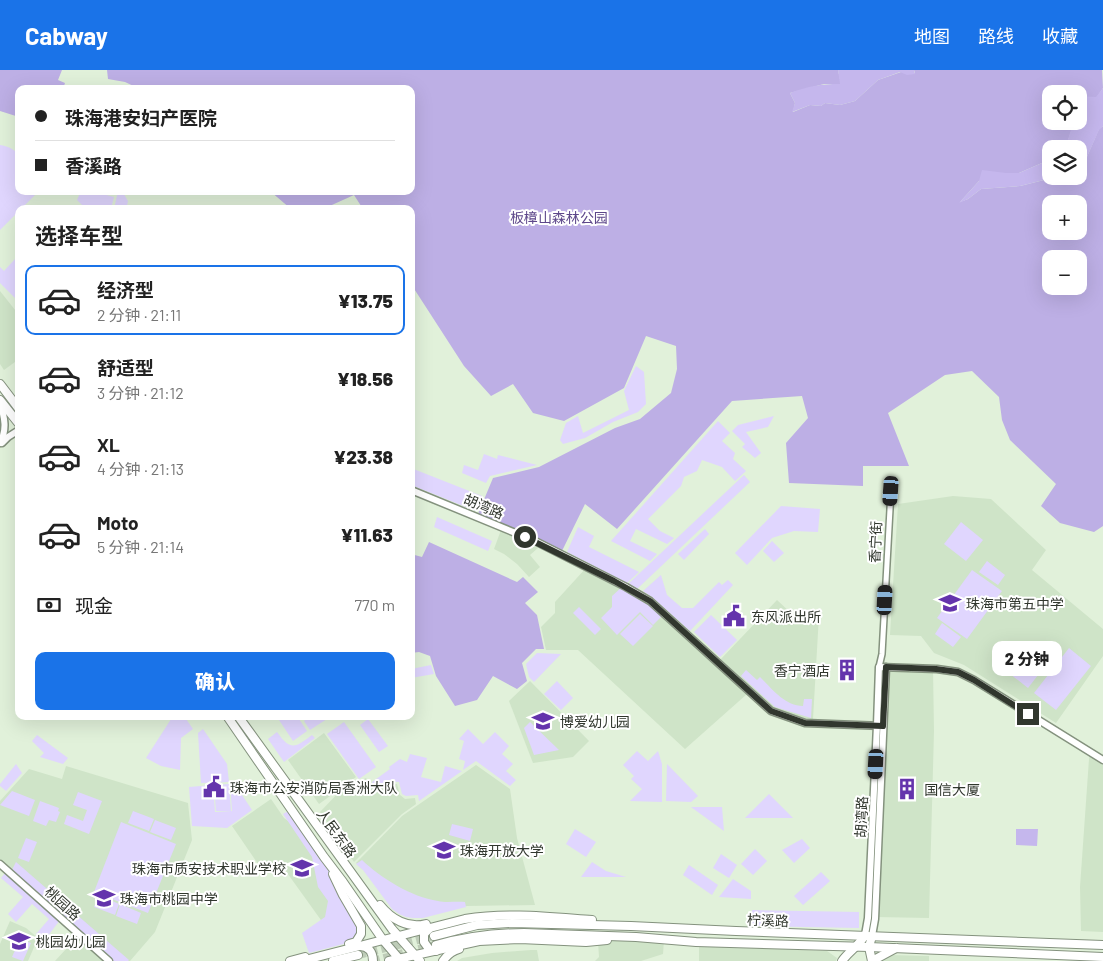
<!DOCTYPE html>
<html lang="zh">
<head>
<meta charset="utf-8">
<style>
  :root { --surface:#fff; --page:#f6f6f6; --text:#222; --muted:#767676; --line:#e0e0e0; --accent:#1a73e8 }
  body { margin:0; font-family:Barlow,"Noto Sans SC",sans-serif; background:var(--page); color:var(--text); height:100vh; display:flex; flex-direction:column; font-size:19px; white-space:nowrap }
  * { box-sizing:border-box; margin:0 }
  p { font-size:16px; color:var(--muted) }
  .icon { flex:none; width:28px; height:28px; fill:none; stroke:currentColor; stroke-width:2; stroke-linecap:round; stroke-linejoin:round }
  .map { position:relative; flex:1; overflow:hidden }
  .details { position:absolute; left:15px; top:135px; width:400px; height:515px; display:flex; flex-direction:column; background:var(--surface); border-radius:10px; box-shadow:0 5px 20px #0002 }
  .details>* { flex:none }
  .hud { position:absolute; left:15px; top:15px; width:400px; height:110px; border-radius:10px; box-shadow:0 5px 20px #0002; display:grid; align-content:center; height:110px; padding:0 20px; background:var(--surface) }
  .tools { position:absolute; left:1042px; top:15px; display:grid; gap:10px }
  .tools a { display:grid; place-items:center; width:45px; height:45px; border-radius:10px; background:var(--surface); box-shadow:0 5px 20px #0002; font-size:25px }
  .end { position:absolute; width:22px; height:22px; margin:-11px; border:6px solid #31372e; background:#fff; box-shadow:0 0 0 2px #fff }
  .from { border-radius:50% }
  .bubble { position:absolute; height:35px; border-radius:10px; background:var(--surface); box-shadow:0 5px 20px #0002; font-size:16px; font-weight:800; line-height:35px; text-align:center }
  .car { position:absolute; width:15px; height:30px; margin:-15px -8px; border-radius:6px; box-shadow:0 0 4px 1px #0007; background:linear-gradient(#222 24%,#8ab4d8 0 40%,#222 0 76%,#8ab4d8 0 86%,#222 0) }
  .hud b { display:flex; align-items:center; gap:18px; height:48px; font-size:19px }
  .hud b+b { border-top:1px solid var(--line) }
  .hud i { width:12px; height:12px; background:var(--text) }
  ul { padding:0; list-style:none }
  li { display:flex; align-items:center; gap:15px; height:70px; margin:0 10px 8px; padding:0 10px; border:2px solid transparent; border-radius:10px }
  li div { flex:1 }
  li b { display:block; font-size:19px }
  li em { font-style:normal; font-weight:800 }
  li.current { border-color:var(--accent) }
  li>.icon { width:45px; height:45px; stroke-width:1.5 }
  h2 { padding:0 20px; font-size:22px; line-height:60px }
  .pay { display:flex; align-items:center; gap:12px; height:55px; padding:0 20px; font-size:19px }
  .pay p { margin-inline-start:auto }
  .primary-button { display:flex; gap:10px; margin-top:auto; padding:10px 20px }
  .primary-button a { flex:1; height:58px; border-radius:10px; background:var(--accent); color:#fff; font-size:20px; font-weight:800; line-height:58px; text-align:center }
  header { display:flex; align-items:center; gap:30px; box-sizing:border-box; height:70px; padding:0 25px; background:var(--accent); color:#fff }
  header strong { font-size:24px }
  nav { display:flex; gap:28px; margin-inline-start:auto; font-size:18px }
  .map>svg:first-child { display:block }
  .built { fill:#cfe4c8 }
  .green { fill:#e0d6fe }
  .forest { fill:#bdafe5; fill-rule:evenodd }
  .water { fill:#c5b7ed }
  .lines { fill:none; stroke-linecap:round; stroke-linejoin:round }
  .primary-tunnel { stroke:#beccb8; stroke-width:8; stroke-dasharray:8 4; stroke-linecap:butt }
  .minor-casing { stroke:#84927e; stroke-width:8 }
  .tertiary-casing { stroke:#84927e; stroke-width:9 }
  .secondary-casing { stroke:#84927e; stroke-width:10 }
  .primary-casing { stroke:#84927e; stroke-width:10 }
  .minor { stroke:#fff; stroke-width:5 }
  .tertiary { stroke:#fff; stroke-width:6 }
  .secondary { stroke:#fff; stroke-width:8 }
  .primary { stroke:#fff; stroke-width:8 }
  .route { stroke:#31372e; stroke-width:6 }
  .labels { text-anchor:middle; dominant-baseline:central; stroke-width:4; stroke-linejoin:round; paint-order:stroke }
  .park-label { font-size:14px; fill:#5d478a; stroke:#fff }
  .street-label { font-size:14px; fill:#31372e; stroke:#fff }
  .poi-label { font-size:14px; fill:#31372e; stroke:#fff; text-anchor:start }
</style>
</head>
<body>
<header>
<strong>Cabway</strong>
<nav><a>地图</a><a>路线</a><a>收藏</a></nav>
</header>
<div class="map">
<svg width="1103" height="891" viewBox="0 0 1103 891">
  <rect width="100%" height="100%" fill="#e1f1da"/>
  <g class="built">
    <path d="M0,221L19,245V289L4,300L0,294Z"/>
    <path d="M953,426L991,429L1046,480L1032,500L1103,559V586L1056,653L964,595L934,583L921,566L890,565L898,434Z"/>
    <path d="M501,460L538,478L530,485L540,497L529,507L517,494L504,484L494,479Z"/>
    <path d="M586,498L649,533L747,624L685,679L578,580H546L541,557L555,543V532Z"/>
    <path d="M777,530L792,544L819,545L813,649H806L773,638L720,590Z"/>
    <path d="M886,597L933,599L934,661L929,848L876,847Z"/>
    <path d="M530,611L589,671L573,687L533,693L509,631Z"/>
    <path d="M324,663L356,707L319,734L288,690Z"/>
    <path d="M1090,682L1103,690V862L1081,861L1080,817L1089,689Z"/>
    <path d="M476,695L510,719L517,768L535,835L467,836L415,847L356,793L402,746Z"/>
    <path d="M66,696L188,733L192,770L155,862L130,891H55L79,865L0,793V731L29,699L62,709Z"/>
    <path d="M366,708L377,721L386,713L397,714L400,725L405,729L415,728L416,734L402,744L354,792L320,742L342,719Z"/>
    <path d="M271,729L284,748L296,757L351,846L336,871L280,793L265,804L232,756Z"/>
    <path d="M10,851L26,858L38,868L28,891H0V874Z"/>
    <path d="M637,867L664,870L663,884L641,891H595L599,887L598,872Z"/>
    <path d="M699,875L827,881L837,888L836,891H699Z"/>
    <path d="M531,880H537L539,891H457L462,888L492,883Z"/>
    <path d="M889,885L929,886V891H877Z"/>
  </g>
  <g class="green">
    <path d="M0,75C8,76 13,79 19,84V121H33L36,124L21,139H19V141L0,160Z"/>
    <path d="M81,121H91L114,127L111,139H86L77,130Z"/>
    <path d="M118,121H122L128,131L127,136L129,139H114Z"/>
    <path d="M15,189L19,191V218L15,228L0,213V197L4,201Z"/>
    <path d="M636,296L644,302L646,334L638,342L613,352L585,368L563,374L560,370L566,353L578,346L583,363L629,340L624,321Z"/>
    <path d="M774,346L768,357L746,362L761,383L755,388L742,377L745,374L732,361L738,355Z"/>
    <path d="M718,351L730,363L722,371L735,383L733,389L746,401L735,411L722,397L702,390L697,401L684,407L681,416L648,449L660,461L674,468L667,474L636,459L630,471L657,484L650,491L611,471Z"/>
    <path d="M484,384L497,389L498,385L537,395L490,406L486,413L462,403L464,395L478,400Z"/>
    <path d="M411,398L482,426L476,441L411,415Z"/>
    <path d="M744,405L750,412L636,520L627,515Z"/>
    <path d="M781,436L820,439L818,462L794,461L772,468L747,495L735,483Z"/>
    <path d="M437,447L492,471L488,481L434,457Z"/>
    <path d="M961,452L983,470L966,491L944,474Z"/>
    <path d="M578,457L594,466L589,477L639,502L627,513L567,482Z"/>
    <path d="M705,459L709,464L684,490L678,484Z"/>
    <path d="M772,471L784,483L774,492L763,481Z"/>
    <path d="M987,491L1005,505L998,515L979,502Z"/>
    <path d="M972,500L1002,521L967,569L937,548Z"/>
    <path d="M661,505L667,525L682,538H693L719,512L722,515L728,510L733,515L690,561L652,527L643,521Z"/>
    <path d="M623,516L650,532L663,545L653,555L640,542L617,565L601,548L612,537V526Z"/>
    <path d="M579,537L601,559L595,565L573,543Z"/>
    <path d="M640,544L653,556L633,576L620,564Z"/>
    <path d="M711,545L737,570L720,587L694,562Z"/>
    <path d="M942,553L961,567L953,577L935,564Z"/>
    <path d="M1022,578L1045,596L1028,618L1005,600Z"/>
    <path d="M1069,578L1091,596L1056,640L1034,623Z"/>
    <path d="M537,583L561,584L534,612L529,607L526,594Z"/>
    <path d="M431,595L434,604L411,608V599Z"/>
    <path d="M746,600L757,610L760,607C772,619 785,636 803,636L804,629H812L811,648L775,637L741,606Z"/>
    <path d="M557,611L573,628L561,640L544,624Z"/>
    <path d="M173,646H184L193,659L181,668L180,700L161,696L146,688Z"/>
    <path d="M285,646H297L307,661L293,671L279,650Z"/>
    <path d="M310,646H330V647L310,660L304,651Z"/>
    <path d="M368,649L388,676L379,682L360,655Z"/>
    <path d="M344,652L376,697L359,709L327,664Z"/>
    <path d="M530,652L559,680L534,685L524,658Z"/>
    <path d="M203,659L227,694L229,712L201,713L198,663Z"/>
    <path d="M468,659L483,674L495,662L509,676L502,684L513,694L506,701L516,710L510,716L476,691L463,700L465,691L459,689L464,671L459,669Z"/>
    <path d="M277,662C291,682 296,677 312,665L315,668L284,692L268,669Z"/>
    <path d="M37,665L68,688L63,694L40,687L44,683L32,671Z"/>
    <path d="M637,681L648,691L658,681L662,694V732L630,731L642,719L631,709L634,706L623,695Z"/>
    <path d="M410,684L427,688L421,707L441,712L445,696L462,701L419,731L418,725L406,726L402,724L399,712L386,711L377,719L372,712L390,699L389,697L400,689L407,692Z"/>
    <path d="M16,694L22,703L6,721L0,716V714Z"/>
    <path d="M667,694L698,726L691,732L666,731Z"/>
    <path d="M230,713H234L252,740L227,758L192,756L189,717L213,715L215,742L232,741Z"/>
    <path d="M229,714L231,741H216L214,715Z"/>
    <path d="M12,721L35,730L29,746L0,735Z"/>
    <path d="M78,722L102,731L89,764L64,754L67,745L83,751L87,740L73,735Z"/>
    <path d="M769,724L793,748H745Z"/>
    <path d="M40,731L59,738L58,741L60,742L56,752L49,750L46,756L33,751Z"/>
    <path d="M691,737H722L724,761Z"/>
    <path d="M290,740L323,787L341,825L360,855L355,871L309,883L302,863L325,847L328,831L318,817L312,787L283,744Z"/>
    <path d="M133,741L154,749L149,761L128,753Z"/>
    <path d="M155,750L176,758L171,770L150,762Z"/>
    <path d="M121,752L176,774L148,843L94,822Z"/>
    <path d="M452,754L473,759L470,771L449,765Z"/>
    <path d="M575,759L596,772L586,787L566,774Z"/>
    <path d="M26,768L37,772L29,792L18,788Z"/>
    <path d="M802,769L810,778L794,793L782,780Z"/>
    <path d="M755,779L767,791L753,805L741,794Z"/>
    <path d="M721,784L737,795L729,808L713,798Z"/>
    <path d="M362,790C381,808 411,827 438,831C446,833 456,831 465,832L466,837L423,848H413L406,847L399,844L392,839L363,800L356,794Z"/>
    <path d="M16,792L129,890L128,891H112L11,802Z"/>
    <path d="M592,792L606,801L626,807H581Z"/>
    <path d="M689,795L718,815L712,825L683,805Z"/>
    <path d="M6,802L60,850L44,871L36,864L49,849L32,834L16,852L8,844L23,827L1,808Z"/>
    <path d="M821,802L830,811L803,835L794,826Z"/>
    <path d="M733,809L751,821V829L719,827Z"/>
    <path d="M99,825L119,834L115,845L94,837Z"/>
    <path d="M120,834L141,843L137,854L116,846Z"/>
    <path d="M752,840L859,842V858L752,856Z"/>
    <path d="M20,869L31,873L23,891L12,887Z"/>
  </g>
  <g class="forest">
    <path d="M0,0H62L58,10L65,13L63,19H19V47L0,41Z"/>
    <path d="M107,0H838L841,14H824L790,23L795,33L793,42L810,35L821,36L825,33L840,35L855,31L878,10L901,2L915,3L914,0H1102L1103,18L1097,27H1081L1079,26V24H1051V51H1070L1074,53L1065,79H1051V89L1019,103H1006L979,111L960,132L968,129L981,119L1020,116L1044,110L1051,106H1064L1071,111L1076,112L1099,59L1103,56V456L1094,462L1060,453L1041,436L1056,414L1010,370L1002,350L999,327L972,301L945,305L888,343L909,396H863V416L789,413L786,373L808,348L802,326L732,331L617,459L585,434L562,481L478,444L493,408L539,397L615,358L640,349L671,323L677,299L676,276L646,266L624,318L564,351L533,343L513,314L491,326L464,296L411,214V139H363L354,125L323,139H291L270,121H411V19H140L125,12L108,9ZM1051,134H1079V161H1051ZM1051,189H1079V216H1051Z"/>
    <path d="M429,472L517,512L523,507L538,522L525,533L537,545L544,579H536L522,593L527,611L517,619L493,606L477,630L455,636L436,606L430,586L419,582L411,583V484L422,487Z"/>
  </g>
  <g class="water">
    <path d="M838,0H914L915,4L907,5L900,2L878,10L855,31L840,35L825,33L821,36L810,35L792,42L795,33L790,23C809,16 820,14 840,14Z"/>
    <path d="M1103,18V56L1099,60L1079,105V79H1065L1073,53L1070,51H1079V26L1096,27Z"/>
    <path d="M1051,89V106L1044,110L1020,116L981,119L968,129L959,133L979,111L982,100L1006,103H1019Z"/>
    <path d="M1016,759H1038L1037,776L1016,775Z"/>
  </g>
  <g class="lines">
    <g class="primary-tunnel">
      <path d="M358,885L434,866"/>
      <path d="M372,891L434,875"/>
    </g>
    <g class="minor-casing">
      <path id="minor" d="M879,597L882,584L891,421"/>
    </g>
    <g class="tertiary-casing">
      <g id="tertiary">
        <path d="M0,334C5,348 7,360 0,373"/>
        <path d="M2,373L8,367L19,360"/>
        <path d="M411,420L535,471L626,517L650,531L771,641L805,653L883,656"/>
        <path d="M0,794L109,891"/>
        <path d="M865,865L868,848L877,655L879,597L937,599L958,602L974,610L1103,690"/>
        <path d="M872,866L875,849L886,597"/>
      </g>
    </g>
    <g class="secondary-casing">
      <g id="secondary">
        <path d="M872,866L869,877L872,891"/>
        <path d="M842,891C849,881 859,876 865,865"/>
        <path d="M872,891L896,878"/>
      </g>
    </g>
    <g class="primary-casing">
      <g id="primary">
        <path d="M0,314L19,339"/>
        <path d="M0,330L19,354"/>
        <path d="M227,646L324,787L343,812L383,870L401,891"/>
        <path d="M238,646L392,859L420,891"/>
        <path d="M333,804L343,825L361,856V864L356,872L349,874"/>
        <path d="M380,835C391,849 408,859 426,854"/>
        <path d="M430,858L424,864V872L429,879L436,881"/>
        <path d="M434,866L477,855L512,853L631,856L736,861L1103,875"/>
        <path d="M436,875C465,867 493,863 524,863L636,867L696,872L869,877L1103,887"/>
        <path d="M360,876C368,876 373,882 373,891"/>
        <path d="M290,891L305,887"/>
        <path d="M301,891L465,849C507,842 550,847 592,850"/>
        <path d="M333,891L358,885"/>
        <path d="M389,891L479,871L520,869L586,872L607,870"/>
        <path d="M443,891C447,885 452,881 459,879"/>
      </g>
    </g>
    <use href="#minor" class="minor"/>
    <use href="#tertiary" class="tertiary"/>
    <use href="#secondary" class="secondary"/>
    <use href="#primary" class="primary"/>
  </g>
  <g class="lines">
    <path class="route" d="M525,467L614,511L650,531L771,641L805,653L883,656L886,597L936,599L958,602L974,610L1028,644"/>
  </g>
  <defs>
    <g id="school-bare" transform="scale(1.725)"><path d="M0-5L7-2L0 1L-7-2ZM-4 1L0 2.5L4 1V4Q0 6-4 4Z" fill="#6434ac" stroke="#fff" stroke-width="2.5" paint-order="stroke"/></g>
    <g id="civic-bare" transform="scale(1.725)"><path d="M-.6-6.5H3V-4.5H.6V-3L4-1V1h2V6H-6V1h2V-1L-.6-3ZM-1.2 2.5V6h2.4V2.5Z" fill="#6434ac" stroke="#fff" stroke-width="2.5" paint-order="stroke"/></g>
    <g id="building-bare" transform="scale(1.725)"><path d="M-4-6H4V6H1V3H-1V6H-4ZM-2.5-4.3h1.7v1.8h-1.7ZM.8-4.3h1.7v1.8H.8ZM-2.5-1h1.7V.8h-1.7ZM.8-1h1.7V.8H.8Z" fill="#6434ac" stroke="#fff" stroke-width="2.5" paint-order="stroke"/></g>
    <g id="university-bare" transform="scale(1.725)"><path d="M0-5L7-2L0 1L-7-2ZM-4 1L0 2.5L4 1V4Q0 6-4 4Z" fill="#6434ac" stroke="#fff" stroke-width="2.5" paint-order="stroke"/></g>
  </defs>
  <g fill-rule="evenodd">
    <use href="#school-bare" x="950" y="533"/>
    <use href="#civic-bare" x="734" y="546"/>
    <use href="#building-bare" x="847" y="600"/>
    <use href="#school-bare" x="543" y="651"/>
    <use href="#civic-bare" x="214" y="717"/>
    <use href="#building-bare" x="907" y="719"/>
    <use href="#university-bare" x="444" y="780"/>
    <use href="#school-bare" x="302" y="798"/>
    <use href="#school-bare" x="104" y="828"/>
    <use href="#school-bare" x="19" y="871"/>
  </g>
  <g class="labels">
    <g class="park-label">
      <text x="559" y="147">板樟山森林公园</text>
    </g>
    <g class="street-label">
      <text transform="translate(484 436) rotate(23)">胡湾路</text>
      <text transform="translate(875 472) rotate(-87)">香宁街</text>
      <text transform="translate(861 747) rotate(-87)">胡湾路</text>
      <text transform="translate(337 763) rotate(54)">人民东路</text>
      <text transform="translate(63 833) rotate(42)">桃园路</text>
      <text transform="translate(768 850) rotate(2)">柠溪路</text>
    </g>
    <g class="poi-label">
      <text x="966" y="533">珠海市第五中学</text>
      <text x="751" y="546">东风派出所</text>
      <text x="830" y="600" text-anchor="end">香宁酒店</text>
      <text x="560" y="651">博爱幼儿园</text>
      <text x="230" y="717">珠海市公安消防局香洲大队</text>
      <text x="924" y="719">国信大厦</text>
      <text x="460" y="780">珠海开放大学</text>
      <text x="286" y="798" text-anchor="end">珠海市质安技术职业学校</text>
      <text x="120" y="828">珠海市桃园中学</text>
      <text x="36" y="871">桃园幼儿园</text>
    </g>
  </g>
</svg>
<div class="tools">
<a><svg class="icon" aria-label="locate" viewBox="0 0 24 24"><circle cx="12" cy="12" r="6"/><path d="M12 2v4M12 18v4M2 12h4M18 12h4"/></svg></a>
<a><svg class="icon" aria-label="layers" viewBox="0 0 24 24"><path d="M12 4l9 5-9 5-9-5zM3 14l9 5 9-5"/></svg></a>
<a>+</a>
<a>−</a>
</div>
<i class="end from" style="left:525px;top:467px"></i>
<i class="end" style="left:1028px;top:644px"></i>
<div class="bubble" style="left:992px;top:571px;width:70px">2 分钟</div>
<i class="car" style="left:891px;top:421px;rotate:184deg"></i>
<i class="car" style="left:885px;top:530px;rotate:3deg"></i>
<i class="car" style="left:876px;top:694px;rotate:183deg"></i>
<div class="hud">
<b><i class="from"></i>珠海港安妇产医院</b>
<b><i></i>香溪路</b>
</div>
<section class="details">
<h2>选择车型</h2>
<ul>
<li class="current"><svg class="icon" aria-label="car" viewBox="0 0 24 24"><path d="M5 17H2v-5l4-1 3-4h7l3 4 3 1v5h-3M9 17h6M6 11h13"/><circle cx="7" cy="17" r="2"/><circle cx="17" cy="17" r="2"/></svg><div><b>经济型</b><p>2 分钟 · 21:11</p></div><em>¥13.75</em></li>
<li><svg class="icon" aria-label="car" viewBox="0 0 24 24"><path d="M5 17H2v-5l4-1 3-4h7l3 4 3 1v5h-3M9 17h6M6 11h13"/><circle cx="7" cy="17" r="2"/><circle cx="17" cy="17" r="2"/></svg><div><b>舒适型</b><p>3 分钟 · 21:12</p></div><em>¥18.56</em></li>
<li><svg class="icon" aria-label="car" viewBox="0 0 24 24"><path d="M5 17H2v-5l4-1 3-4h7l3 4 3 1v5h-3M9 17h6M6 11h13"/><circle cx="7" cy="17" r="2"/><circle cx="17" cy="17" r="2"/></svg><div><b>XL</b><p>4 分钟 · 21:13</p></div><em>¥23.38</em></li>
<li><svg class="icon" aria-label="car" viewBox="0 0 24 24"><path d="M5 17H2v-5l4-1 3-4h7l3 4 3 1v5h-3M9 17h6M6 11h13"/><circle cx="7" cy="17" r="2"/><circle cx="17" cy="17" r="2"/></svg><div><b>Moto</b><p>5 分钟 · 21:14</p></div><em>¥11.63</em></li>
</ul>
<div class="pay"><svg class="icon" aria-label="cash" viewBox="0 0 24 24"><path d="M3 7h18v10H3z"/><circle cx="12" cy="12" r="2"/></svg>现金<p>770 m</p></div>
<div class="primary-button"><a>确认</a></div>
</section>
</div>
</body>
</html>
